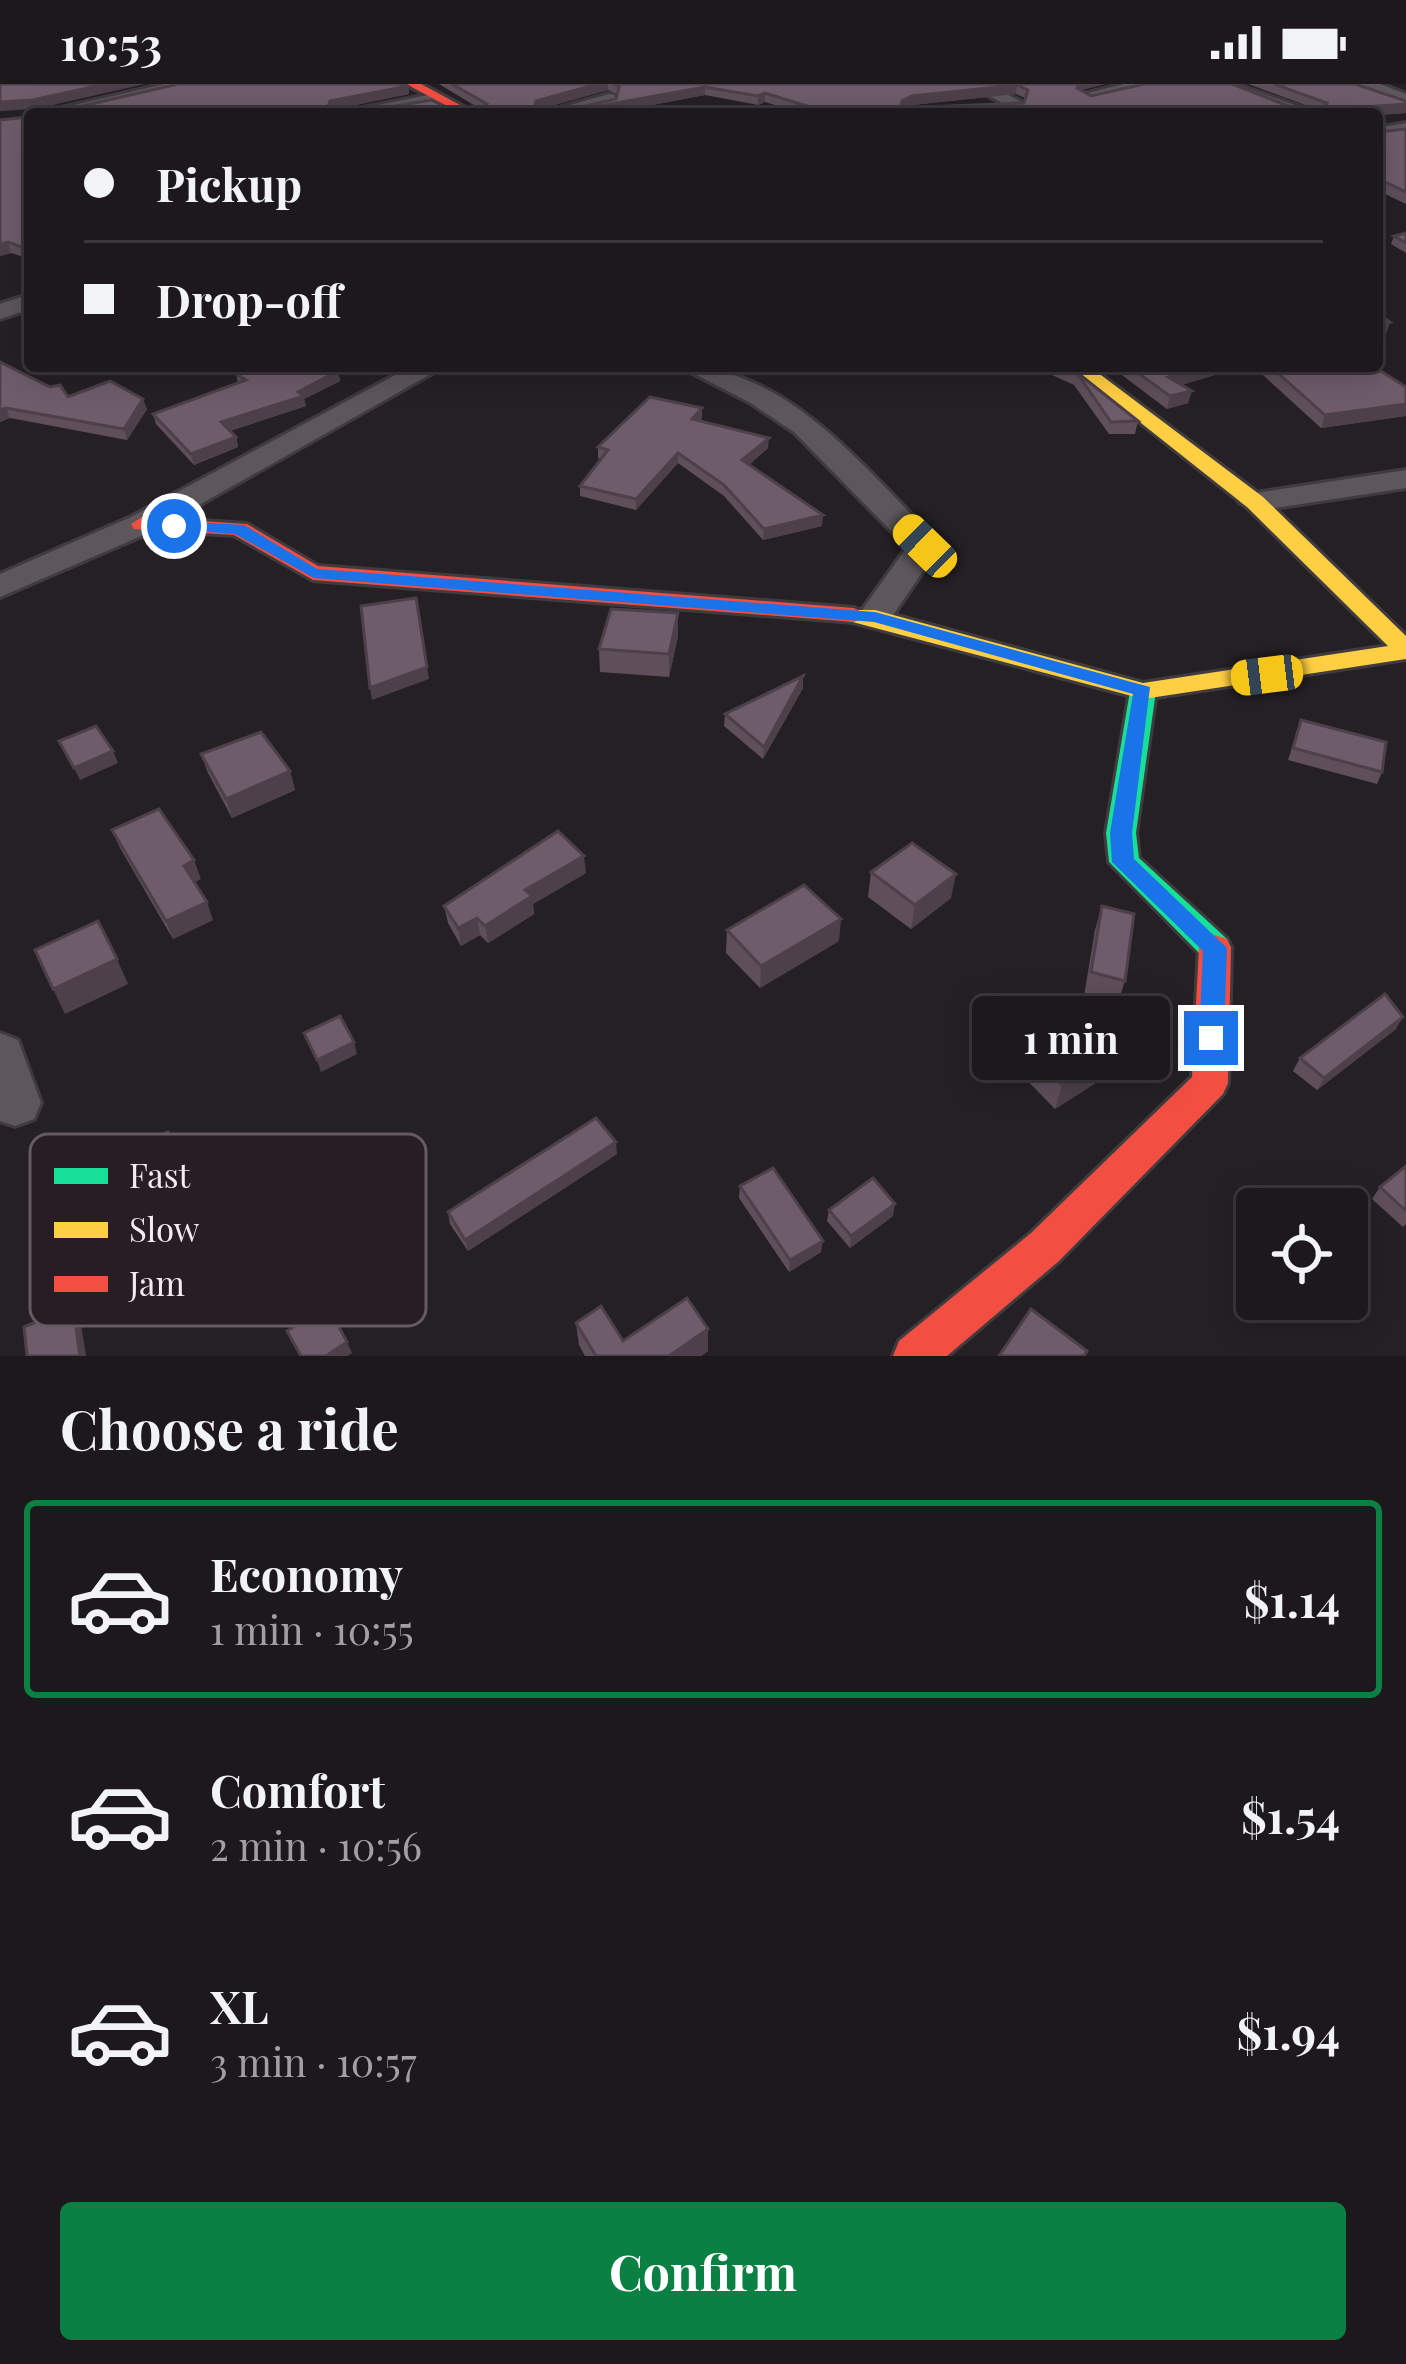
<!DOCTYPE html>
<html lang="en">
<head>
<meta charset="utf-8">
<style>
  :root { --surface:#1c181b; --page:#252124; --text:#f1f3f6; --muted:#a0a0a3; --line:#3a373a; --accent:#0b8043 }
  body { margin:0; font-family:"Playfair Display",serif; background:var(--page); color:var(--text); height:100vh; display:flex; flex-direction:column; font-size:45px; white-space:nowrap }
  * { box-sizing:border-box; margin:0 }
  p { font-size:39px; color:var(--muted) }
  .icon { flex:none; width:66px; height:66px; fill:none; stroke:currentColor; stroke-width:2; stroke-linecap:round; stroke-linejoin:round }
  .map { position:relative; height:1272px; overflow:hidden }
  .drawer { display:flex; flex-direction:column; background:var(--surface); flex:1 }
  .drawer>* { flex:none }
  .top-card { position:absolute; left:24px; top:24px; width:1359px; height:264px; border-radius:12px; box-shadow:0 6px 30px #0003,0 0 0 3px var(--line); display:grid; align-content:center; height:264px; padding:0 60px; background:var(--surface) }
  .fabs { position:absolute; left:1236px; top:1104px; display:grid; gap:24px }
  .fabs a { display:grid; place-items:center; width:132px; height:132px; border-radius:12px; background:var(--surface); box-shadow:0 6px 30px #0003,0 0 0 3px var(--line); font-size:60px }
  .end { position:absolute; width:54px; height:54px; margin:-27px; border:15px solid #1a73e8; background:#fff; box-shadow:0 0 0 6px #fff }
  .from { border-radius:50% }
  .bubble { position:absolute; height:84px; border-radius:12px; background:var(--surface); box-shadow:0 6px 30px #0003,0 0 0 3px var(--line); font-size:39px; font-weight:700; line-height:84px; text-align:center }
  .car { position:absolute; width:36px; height:72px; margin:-36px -18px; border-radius:15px; box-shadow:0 0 9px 3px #0007; background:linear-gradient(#f5c518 24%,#345 0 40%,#f5c518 0 76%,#345 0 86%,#f5c518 0) }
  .top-card b { display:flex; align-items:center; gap:42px; height:114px; font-size:45px }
  .top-card b+b { border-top:3px solid var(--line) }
  .top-card i { width:30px; height:30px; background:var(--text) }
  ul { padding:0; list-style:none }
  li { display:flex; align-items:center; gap:36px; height:198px; margin:0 24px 18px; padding:0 36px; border:6px solid transparent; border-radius:12px }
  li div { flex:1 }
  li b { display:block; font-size:45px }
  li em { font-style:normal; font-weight:700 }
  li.selected { border-color:var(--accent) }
  li>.icon { width:108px; height:108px; stroke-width:1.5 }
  h2 { padding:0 60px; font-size:54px; line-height:144px }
  .button { display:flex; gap:24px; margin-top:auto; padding:24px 60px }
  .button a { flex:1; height:138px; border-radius:12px; background:var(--accent); color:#fff; font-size:48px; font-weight:700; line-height:138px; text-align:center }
  .status { display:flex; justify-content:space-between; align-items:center; height:84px; padding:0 60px; background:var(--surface); direction:ltr }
  .status svg { height:33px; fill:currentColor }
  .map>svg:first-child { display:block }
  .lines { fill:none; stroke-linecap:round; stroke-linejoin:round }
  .street-casing { stroke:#3f3b3e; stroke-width:6 }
  .fast-casing { stroke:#3f3b3e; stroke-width:6 }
  .slow-casing { stroke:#3f3b3e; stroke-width:6 }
  .jam-casing { stroke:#3f3b3e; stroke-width:6 }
  .street { fill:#5d575b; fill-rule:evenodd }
  .fast { fill:#16e098; fill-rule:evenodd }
  .slow { fill:#ffcf43; fill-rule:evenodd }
  .jam { fill:#f24e42; fill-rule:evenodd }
  .wall { fill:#5f4f5b; fill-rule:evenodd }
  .shaded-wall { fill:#4d404a }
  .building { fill:#6e5c6a; stroke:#4d404a; stroke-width:3; fill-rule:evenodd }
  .route { fill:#1a73e8 }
  .key { fill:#281d25; stroke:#655b62; stroke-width:3 }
  .key-label { font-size:33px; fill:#f3ebf1 }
</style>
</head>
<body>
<div class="status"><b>10:53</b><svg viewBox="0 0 49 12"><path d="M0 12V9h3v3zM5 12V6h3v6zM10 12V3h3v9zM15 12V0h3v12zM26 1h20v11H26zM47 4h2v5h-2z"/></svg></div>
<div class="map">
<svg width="1406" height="1272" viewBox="0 0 1406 1272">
  <rect width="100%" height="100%" fill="#252024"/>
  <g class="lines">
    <g class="street-casing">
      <g id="street">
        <path d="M165,0H196L68,30H35Z"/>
        <path d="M966,0H987L1024,19L1010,23Z"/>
        <path d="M1124,0H1160L1088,16L1080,11Z"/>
        <path d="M1211,0H1235L1321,30H1295Z"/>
        <path d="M1358,0H1380L1406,10V21Z"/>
        <path d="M433,10L439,11V19L372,30H332Z"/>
        <path d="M609,10L615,11V19L568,30H538Z"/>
        <path d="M1406,39V49L1377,54V44Z"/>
        <path d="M30,210V225L0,235V220Z"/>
        <path d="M412,282H445L153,447L0,513V490L131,433Z"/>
        <path d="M679,282C787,282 864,385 936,455L940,462L887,540H863L857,533L907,463L794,348L749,318Z"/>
        <path d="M1406,386V404L1255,427L1239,418L1255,409Z"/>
        <path d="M0,949L18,956L41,1019L34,1035L15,1042L0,1037Z"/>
      </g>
    </g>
    <g class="fast-casing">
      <path id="fast" d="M1143,599L1156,607L1136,749L1139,774L1227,855L1231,864L1227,873L1215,877L1203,873L1109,778L1106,749L1130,607Z"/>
    </g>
    <g class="slow-casing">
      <path id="slow" d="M1069,282H1089L1263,413L1406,552V575L1143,615L845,536L842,531L845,526H875L1143,599L1388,562L1247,423Z"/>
    </g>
    <g class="jam-casing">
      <g id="jam">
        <path d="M406,0H421L477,30H462Z"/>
        <path d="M142,433L247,440L318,482L854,524L866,531L854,538L313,496L234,451L134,445L131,440Z"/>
        <path d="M1215,851L1227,855L1231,864L1228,999L1223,1010L1059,1177L947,1272H893L899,1257L1031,1149L1192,993L1199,864L1203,855Z"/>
      </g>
    </g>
    <use href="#street" class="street"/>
    <use href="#fast" class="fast"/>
    <use href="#slow" class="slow"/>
    <use href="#jam" class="jam"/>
  </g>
  <g class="wall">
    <path d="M178,0H405L408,2L409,10L336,25L371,26L432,16L451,26H482L439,0H1105L1081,6L1091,12L1144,0H1232L1296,25L1319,26L1248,0H1355L1406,17V29L1380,31L1377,48V30H804L765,18L758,21L705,11L614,28L618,30H30V175L11,169L0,172V36L28,33L32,26H65ZM608,6L617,10L616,15L568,26L540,25ZM1016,10L1025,14L1024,19L905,24L912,21Z"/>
    <path d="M1406,45V120L1377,106V48Z"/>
    <path d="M1406,149V169L1391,160L1394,152Z"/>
    <path d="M0,278L68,313L147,325L127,356L10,334L0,338Z"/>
    <path d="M1032,282H1069L1138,337L1135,350H1109L1074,301Z"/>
    <path d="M1110,282H1245L1181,301L1188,319L1167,325Z"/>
    <path d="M1253,282H1373L1406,303V332L1321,344Z"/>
    <path d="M338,287L340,297L304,315L306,322L230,347L236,353L238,363L194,381L156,340L153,330L238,299L236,290Z"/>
    <path d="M702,334L700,337L768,364L749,381L822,442L763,456L724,412L678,379L636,426L580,412V402L601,375L598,374V363Z"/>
    <path d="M678,552L669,593L600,588L599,565Z"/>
    <path d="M803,592V604L763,675L724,642L725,630Z"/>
    <path d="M1301,636L1382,688L1377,700L1288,676Z"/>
    <path d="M201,670L290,687L295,706L232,734L208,689Z"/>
    <path d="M112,746L201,795L194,798L213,836L173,855L120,764Z"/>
    <path d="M871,788L951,814L911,845L868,813Z"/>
    <path d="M586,789L533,820L534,830L488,859L480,851L461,862L448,839L444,822Z"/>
    <path d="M1102,822L1125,897L1117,921L1084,912L1095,846Z"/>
    <path d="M727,846L839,857L760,904L726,869Z"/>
    <path d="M1396,945L1317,1006L1293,987L1300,974Z"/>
    <path d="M1022,961L1105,993L1055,1025L1016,985Z"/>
    <path d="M617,1070L468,1167L450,1140L448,1128Z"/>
    <path d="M1406,1082V1140L1403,1143L1372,1115L1380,1103Z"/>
    <path d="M740,1102L821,1168L789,1188L739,1114Z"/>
    <path d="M829,1126L893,1132L850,1164L827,1137Z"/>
    <path d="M576,1239L623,1257L708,1267L701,1272H585L579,1261Z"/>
  </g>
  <g class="shaded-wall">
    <path d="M105,0H145L35,25L0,27V18Z"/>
    <path d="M598,0H608V6L537,26L535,30L536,17Z"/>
    <path d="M1079,0H1105L1079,7L1076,12Z"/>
    <path d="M1017,1L1016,10L912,21L901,26L902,17L912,12Z"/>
    <path d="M408,2L409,10L331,26L327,25L330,17Z"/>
    <path d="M705,3V11L605,30L599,22Z"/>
    <path d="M765,9V18L758,21V12Z"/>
    <path d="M1406,20V29L1377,31L1364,23Z"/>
    <path d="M8,158L11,169L0,172V160Z"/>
    <path d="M1390,238L1386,250L1377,251V240Z"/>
    <path d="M1207,282H1245L1165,306L1168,293Z"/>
    <path d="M338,287L340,297L304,315L306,322L224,349L221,338L298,308Z"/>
    <path d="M1192,307L1188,319L1167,325L1170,312Z"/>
    <path d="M143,315L147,325L127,356L124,345Z"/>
    <path d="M1406,320V332L1321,344L1325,331Z"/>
    <path d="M6,324L10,334L0,338V326Z"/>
    <path d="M702,324V334L692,345V335Z"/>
    <path d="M236,353L238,363L194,381L191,370Z"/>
    <path d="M769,354L768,364L742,387V376Z"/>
    <path d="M678,369V379L636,426V415Z"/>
    <path d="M823,431L822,442L763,456L764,445Z"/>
    <path d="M416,514L429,595L372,616L370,604Z"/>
    <path d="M678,529V552L669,593V570Z"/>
    <path d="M803,592V604L763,675L764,663Z"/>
    <path d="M113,667L118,679L80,696L74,684Z"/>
    <path d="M290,687L295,706L232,734L226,715Z"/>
    <path d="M584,772L586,789L533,820L534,830L488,859L485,842L525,806Z"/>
    <path d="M194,776L201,795L191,800L184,782Z"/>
    <path d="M956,790L951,814L911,845L915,821Z"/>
    <path d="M207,818L213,836L173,855L166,837Z"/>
    <path d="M477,834L480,851L461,862L458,844Z"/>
    <path d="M841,835L839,857L760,904L761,882Z"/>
    <path d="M117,875L128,900L65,930L53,905Z"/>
    <path d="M1403,933L1396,945L1317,1006L1324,994Z"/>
    <path d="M354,958L357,970L321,988L317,976Z"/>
    <path d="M1113,968L1105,993L1055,1025L1062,1001Z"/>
    <path d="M168,1048L191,1104L148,1126L141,1114Z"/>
    <path d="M616,1058L617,1070L468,1167L465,1156Z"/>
    <path d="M895,1120L893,1132L850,1164L851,1152Z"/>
    <path d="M823,1157L821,1168L789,1188L790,1176Z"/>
    <path d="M73,1222L80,1234L86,1272H80Z"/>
    <path d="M708,1245V1267L701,1272H669Z"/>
    <path d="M347,1258L352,1269L347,1272H326Z"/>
  </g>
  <g class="building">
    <path d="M0,0H105L33,16L0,18Z"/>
    <path d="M178,0H405L408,2L330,17L327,25L371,26L432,16L451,26H482L487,20L452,0H598L536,17L534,25L568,26L616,15L619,3L614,0H1079L1077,4L1091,12L1144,0H1232L1296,25L1324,26L1327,19L1274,0H1355L1406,17V20L1364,23L1380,31L1377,48V30H833L765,9L758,12L705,3L599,22L618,30H30V166L8,158L0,160V36L28,33L32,26H65ZM1017,1L1028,6L1024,19L900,24L902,17L912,12Z"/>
    <path d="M1406,45V108L1377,94V48Z"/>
    <path d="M1406,149V159L1394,152Z"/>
    <path d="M1377,229L1390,238L1377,240Z"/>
    <path d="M0,278L50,303L60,301L68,313L110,297L143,315L124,345L6,324L0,326Z"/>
    <path d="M258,282H324L338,287L298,308L304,312L221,338L236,353L191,370L153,330L246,296L236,290Z"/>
    <path d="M1061,282H1069L1138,337L1111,338L1077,289Z"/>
    <path d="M1128,282H1207L1168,293L1192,307L1170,312Z"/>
    <path d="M1270,282H1373L1406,303V320L1325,331Z"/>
    <path d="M650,313L702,324L692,335L769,354L742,376L823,431L764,445L724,401L678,369L636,415L580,402L608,366L598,363Z"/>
    <path d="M416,514L427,583L370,604L361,522Z"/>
    <path d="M611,525L678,529L669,570L599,565Z"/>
    <path d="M803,592L764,663L725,630Z"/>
    <path d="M1301,636L1386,658L1382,688L1293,664Z"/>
    <path d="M96,642L113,667L74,684L59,657Z"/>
    <path d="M261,648L290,687L226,715L201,670Z"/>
    <path d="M159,725L194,776L184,782L207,818L166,837L112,746Z"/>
    <path d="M558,747L584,772L525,806L532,812L485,842L477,834L458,844L444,822Z"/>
    <path d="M912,759L956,790L915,821L871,788Z"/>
    <path d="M804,801L841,835L761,882L727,846Z"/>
    <path d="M1102,822L1134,830L1125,897L1091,888Z"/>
    <path d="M98,837L117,875L53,905L35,866Z"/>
    <path d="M1385,910L1403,933L1324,994L1300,974Z"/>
    <path d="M1074,930L1113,968L1062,1001L1022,961Z"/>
    <path d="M340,932L354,958L317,976L304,949Z"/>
    <path d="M596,1034L616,1058L465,1156L448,1128Z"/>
    <path d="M168,1048L185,1092L141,1114L126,1068Z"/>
    <path d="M1406,1082V1127L1380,1103Z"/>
    <path d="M773,1084L823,1157L790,1176L740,1102Z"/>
    <path d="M873,1094L895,1120L851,1152L829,1126Z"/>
    <path d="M687,1214L708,1245L669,1272H596L576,1239L601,1222L623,1257Z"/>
    <path d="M327,1221L347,1258L326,1272H301L287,1247Z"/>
    <path d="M73,1222L80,1272H27L24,1243Z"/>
    <path d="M1031,1225L1087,1267L1084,1272H999Z"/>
  </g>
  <path class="route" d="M174,437L244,441L317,485L875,528L1150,603L1132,749L1134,775L1227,864L1224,954L1211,965L1199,954L1203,867L1112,778L1110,749L1133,610L874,538L314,494L235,450L169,445L166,442Z"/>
  <rect x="30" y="1050" width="396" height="192" rx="18" class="key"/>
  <rect x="54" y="1084" width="54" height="16" fill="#16e098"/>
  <rect x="54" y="1138" width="54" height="16" fill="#ffcf43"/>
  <rect x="54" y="1192" width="54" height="16" fill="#f24e42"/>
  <g class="key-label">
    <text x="129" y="1104">Fast</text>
    <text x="129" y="1158">Slow</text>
    <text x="129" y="1212">Jam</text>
  </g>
</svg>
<div class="fabs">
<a><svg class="icon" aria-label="locate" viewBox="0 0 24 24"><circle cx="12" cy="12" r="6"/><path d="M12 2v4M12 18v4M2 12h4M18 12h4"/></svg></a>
</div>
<i class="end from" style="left:174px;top:442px"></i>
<i class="end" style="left:1211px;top:954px"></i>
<div class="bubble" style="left:972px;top:912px;width:198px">1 min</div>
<i class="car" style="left:925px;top:462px;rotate:314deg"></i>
<i class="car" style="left:1267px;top:591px;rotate:263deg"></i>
<div class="top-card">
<b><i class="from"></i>Pickup</b>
<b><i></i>Drop-off</b>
</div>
</div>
<section class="drawer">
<h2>Choose a ride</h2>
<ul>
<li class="selected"><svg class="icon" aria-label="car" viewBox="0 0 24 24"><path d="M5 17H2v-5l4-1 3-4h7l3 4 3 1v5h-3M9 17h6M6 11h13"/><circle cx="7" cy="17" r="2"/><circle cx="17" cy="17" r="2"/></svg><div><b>Economy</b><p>1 min · 10:55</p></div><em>$1.14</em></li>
<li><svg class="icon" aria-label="car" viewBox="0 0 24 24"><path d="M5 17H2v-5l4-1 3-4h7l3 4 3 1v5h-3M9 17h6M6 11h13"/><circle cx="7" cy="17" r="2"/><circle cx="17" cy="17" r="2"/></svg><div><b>Comfort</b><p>2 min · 10:56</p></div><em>$1.54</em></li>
<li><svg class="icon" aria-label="car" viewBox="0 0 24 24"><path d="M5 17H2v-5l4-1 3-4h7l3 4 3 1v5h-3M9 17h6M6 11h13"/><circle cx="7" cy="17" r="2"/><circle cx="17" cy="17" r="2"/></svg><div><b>XL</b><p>3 min · 10:57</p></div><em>$1.94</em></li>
</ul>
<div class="button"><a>Confirm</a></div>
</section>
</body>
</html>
